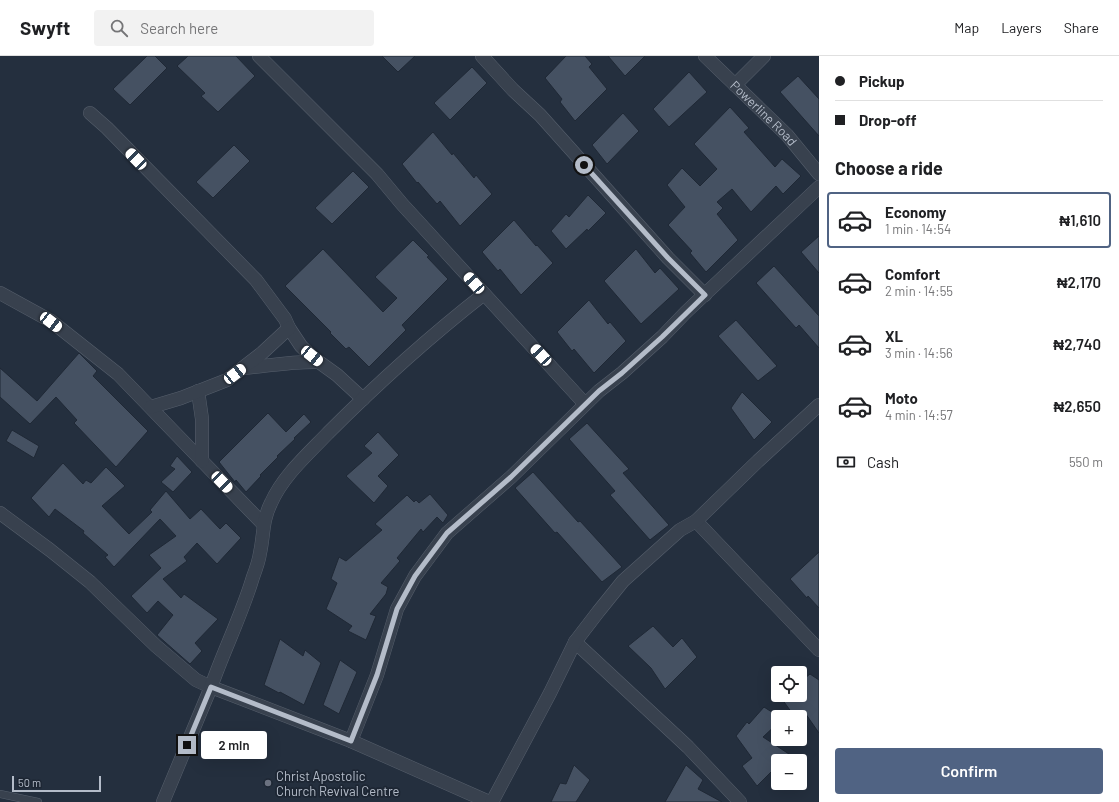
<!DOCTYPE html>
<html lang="en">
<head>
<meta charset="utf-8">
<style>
  :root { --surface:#fff; --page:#f2f2f2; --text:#202124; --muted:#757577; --line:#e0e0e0; --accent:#506383 }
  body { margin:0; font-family:Barlow,sans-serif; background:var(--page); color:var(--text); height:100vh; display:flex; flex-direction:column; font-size:15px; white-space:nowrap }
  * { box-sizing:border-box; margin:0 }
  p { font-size:13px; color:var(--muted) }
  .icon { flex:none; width:22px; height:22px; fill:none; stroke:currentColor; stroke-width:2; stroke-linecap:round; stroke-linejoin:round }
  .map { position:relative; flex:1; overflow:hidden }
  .panel { display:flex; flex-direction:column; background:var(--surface); width:300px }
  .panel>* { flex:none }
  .hud { display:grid; align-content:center; height:88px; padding:0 16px; background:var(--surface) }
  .tools { position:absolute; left:771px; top:610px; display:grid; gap:8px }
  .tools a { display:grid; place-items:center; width:36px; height:36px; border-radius:4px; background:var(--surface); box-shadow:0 4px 16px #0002; font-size:20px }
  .scale { position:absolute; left:12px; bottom:10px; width:89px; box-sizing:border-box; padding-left:4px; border:2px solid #b4bcc9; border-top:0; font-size:11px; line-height:14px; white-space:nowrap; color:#b4bcc9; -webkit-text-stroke:3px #1d2633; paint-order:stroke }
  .end { position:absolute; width:18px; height:18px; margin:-9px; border:5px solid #b4bcc9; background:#111; box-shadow:0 0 0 2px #111 }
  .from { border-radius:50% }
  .bubble { position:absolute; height:28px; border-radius:4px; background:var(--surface); box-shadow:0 4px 16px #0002; font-size:13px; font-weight:600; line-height:28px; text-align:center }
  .car { position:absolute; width:12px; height:24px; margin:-12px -6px; border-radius:5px; box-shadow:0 0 3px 1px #0007; background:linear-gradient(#fff 24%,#345 0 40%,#fff 0 76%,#345 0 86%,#fff 0) }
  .hud b { display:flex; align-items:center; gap:14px; height:38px; font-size:15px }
  .hud b+b { border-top:1px solid var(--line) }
  .hud i { width:10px; height:10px; background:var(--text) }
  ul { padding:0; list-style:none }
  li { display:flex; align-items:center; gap:12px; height:56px; margin:0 8px 6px; padding:0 8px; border:2px solid transparent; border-radius:4px }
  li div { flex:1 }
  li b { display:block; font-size:15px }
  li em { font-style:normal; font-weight:600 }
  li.selected { border-color:var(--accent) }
  li>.icon { width:36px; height:36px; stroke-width:1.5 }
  h2 { padding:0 16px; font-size:18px; line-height:48px }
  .pay { display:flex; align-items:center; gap:10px; height:44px; padding:0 16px; font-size:15px }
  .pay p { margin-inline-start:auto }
  .action { display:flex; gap:8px; margin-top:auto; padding:8px 16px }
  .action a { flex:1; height:46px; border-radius:4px; background:var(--accent); color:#fff; font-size:16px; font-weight:600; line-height:46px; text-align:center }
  header { display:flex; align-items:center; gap:24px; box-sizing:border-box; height:56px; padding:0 20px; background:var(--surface); border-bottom:1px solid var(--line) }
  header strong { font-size:19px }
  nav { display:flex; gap:22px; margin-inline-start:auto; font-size:14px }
  .search { width:280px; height:36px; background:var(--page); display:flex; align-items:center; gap:10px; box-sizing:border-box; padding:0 14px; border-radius:4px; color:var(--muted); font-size:15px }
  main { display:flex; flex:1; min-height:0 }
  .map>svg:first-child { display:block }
  .building { fill:#455162; stroke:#1f2835 }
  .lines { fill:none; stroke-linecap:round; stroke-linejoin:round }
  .service-casing { stroke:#565f6c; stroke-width:8 }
  .minor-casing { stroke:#565f6c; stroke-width:14 }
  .service { stroke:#38414e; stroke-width:7 }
  .minor { stroke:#38414e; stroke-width:13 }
  .route { stroke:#b4bcc9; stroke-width:5 }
  .worship-dot { fill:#6b7280; stroke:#1d2633; stroke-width:1.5 }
  .labels { text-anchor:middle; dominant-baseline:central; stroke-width:3.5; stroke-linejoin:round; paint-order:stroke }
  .street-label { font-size:13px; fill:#b4bcc9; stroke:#1d2633 }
  .poi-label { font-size:13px; fill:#b4bcc9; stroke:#1d2633; text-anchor:start }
</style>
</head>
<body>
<header>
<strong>Swyft</strong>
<div class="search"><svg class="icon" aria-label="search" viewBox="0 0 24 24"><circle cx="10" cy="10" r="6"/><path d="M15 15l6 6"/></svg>Search here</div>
<nav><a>Map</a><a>Layers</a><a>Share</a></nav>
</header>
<main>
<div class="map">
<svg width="819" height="746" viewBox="0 0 819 746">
  <rect width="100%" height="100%" fill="#242f3e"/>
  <g class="building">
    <path d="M147,0H155L167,12L130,49L113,33Z"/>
    <path d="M188,0H236L255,20L218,56L201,40L205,37L177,10Z"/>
    <path d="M382,0H415L398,16Z"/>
    <path d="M566,0H585L592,8L589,11L607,33L575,65L560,46L562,43L545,22Z"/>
    <path d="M608,0H645L625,20Z"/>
    <path d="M472,11L487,27L450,64L434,47Z"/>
    <path d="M689,16L707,36L669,71L653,53Z"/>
    <path d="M798,20L819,43V80L780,36Z"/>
    <path d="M730,51L749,72L744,76L775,111L782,103L801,120L783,138L776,130L751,156L732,133L717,146L723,152L717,158L738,184L706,216L690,197L692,195L668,169L685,151L667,129L682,112L700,130L717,113L694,88Z"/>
    <path d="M623,57L639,75L607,108L592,89Z"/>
    <path d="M433,76L452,99L453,97L474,122L476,119L492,138L460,170L440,145L437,148L418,126L417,127L402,108Z"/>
    <path d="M234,89L250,105L213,142L196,126Z"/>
    <path d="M353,115L369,131L332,168L315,152Z"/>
    <path d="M588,139L606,157L588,175L587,173L566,193L551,175L566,158L569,161Z"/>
    <path d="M514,164L536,190L537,189L553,207L521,239L500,213L498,215L482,196Z"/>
    <path d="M819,180V217L801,196Z"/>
    <path d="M413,184L429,200L427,201L448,223L402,269L406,274L369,311L349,291L346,293L330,277L331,276L285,230L323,193L383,256L397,242L375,221Z"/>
    <path d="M636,193L655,217L660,212L679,233L641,268L604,225Z"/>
    <path d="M774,210L819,260V292L799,269L796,272L756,227Z"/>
    <path d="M589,244L608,268L610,266L626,285L594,317L574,293L572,295L557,276Z"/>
    <path d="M736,264L777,310L758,325L718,280Z"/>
    <path d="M79,297L97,315L93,320L148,375L116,411L74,367L77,364L56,341L30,368L0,341V312L37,345Z"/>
    <path d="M742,336L772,366L754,384L731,352Z"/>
    <path d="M268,357L286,376L304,358L311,366L294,382L295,383L277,400L278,401L260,419L261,420L246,436L236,424L235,426L219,406Z"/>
    <path d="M587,367L629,413L623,417L669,469L650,484L610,439L615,435L569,383Z"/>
    <path d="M12,374L39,390L34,402L6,385Z"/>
    <path d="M378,376L399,399L378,420L388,430L374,447L346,420L372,397L364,390Z"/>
    <path d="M177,400L192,416L173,436L161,426L175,413L170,410Z"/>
    <path d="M63,407L83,428L86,424L91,427L106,411L125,430L102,450L129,478L152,456L150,454L166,435L190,463L201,453L220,473L226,467L241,482L217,508L197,487L184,501L187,505L163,523L181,542L184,538L218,563L195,587L202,595L190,608L157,579L173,559L158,545L147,557L131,540L161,512L149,499L176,480L160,463L114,511L105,501L108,499L83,477L84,475L55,453L49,461L31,442Z"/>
    <path d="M533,416L578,466L580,465L622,511L602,526L557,476L555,477L515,432Z"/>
    <path d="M430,438L448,459L443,467L437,461L423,476L421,473L397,502L400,505L381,527L388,531L386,538L370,558L376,560L366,584L348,575L352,570L326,553L337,527L331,523L339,501L346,505L382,474L375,468L407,439L414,446L416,444L419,447Z"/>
    <path d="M819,496V552L808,540L807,542L790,523Z"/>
    <path d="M653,570L673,591L682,582L697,601L665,633L651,612L628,590Z"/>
    <path d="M280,583L303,600L305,594L321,607L304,649L280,636L279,637L264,629Z"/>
    <path d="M340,604L357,616L339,658L323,649Z"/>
    <path d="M810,618L819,624V677L803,654L796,661H795L779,639H800V626Z"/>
    <path d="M764,651L778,660V667L763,681L789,698L782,705H778V709L757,730L742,710L752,702L736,680L747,666L749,668Z"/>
    <path d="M574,709L590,724L576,746H551L560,727L566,728Z"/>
    <path d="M686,709L703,724L698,733L722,746H665Z"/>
  </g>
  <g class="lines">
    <g class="service-casing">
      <path id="service" d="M0,738L38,746"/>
    </g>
    <g class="minor-casing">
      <g id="minor">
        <path d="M259,0L377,118L402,148L585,348"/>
        <path d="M482,0L513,34L540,59L668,202L705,239"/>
        <path id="s1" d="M705,0L787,79L819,118"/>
        <path d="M735,29L764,0"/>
        <path d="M90,57L107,72L256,224L285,263L289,272L301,290L312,301L337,319L363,343"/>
        <path d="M0,237L51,265L118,318L263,468"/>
        <path d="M243,312C268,310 293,305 318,306"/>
        <path d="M198,335L202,363V405"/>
        <path d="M151,351L181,342L227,324L262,297L289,272"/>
        <path d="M0,457L50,494L90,526L156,590L196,624L211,631L163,746"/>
        <path d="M696,465L819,594"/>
        <path d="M575,586L688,691L740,746"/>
        <path d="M351,685L211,631C224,594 242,558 253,521C256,513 259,505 260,497C264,479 262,465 271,447C283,420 307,399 328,377C377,328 429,281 484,238"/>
        <path d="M489,746L351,685L377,619L397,553L415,520L447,477L511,421L599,335L622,317L662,281L686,256L819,131"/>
        <path d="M492,746L550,637L575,586L598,556L623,525L680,474L696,465L758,405L819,349"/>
      </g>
    </g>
    <use href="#service" class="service"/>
    <use href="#minor" class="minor"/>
  </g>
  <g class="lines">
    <path class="route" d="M187,689L211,631L351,685L377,619L397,553L415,520L447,477L511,421L599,335L622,317L662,281L705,239L668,202L584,109"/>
  </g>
  <circle class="worship-dot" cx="268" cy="727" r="4"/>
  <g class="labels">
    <g class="street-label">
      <text stroke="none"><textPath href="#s1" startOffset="82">Powerline Road</textPath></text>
    </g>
    <g class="poi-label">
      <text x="276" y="720">Christ Apostolic<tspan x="276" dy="15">Church Revival Centre</tspan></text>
    </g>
  </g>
</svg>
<div class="tools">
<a><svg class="icon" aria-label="locate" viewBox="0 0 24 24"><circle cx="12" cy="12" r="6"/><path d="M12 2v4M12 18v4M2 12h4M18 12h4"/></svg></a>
<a>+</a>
<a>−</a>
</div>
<div class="scale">50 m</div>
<i class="end from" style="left:584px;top:109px"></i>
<i class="end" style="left:187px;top:689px"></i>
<div class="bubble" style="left:201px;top:675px;width:66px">2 min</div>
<i class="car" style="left:136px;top:103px;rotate:316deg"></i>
<i class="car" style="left:474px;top:227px;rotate:318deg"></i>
<i class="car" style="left:51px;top:266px;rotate:128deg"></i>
<i class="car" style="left:541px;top:299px;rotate:317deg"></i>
<i class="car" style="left:312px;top:300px;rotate:129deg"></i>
<i class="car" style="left:235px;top:318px;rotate:52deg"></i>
<i class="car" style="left:222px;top:426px;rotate:136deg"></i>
</div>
<section class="panel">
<div class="hud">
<b><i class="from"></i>Pickup</b>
<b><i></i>Drop-off</b>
</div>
<h2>Choose a ride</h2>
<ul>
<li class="selected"><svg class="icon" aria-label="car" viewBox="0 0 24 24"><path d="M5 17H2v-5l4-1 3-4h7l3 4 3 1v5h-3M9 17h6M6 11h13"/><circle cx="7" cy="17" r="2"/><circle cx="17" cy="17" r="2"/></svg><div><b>Economy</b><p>1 min · 14:54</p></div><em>₦1,610</em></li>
<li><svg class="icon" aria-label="car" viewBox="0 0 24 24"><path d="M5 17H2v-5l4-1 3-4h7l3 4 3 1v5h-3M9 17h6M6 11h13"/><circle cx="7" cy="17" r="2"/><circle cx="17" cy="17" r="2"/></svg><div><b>Comfort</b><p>2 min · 14:55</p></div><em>₦2,170</em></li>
<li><svg class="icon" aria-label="car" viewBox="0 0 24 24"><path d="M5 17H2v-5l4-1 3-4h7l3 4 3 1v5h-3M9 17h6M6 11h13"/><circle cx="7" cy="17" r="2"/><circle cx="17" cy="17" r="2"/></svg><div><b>XL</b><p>3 min · 14:56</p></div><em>₦2,740</em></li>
<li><svg class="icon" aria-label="car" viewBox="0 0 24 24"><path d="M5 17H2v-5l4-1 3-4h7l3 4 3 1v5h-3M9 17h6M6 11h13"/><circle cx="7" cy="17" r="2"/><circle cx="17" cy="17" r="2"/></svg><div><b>Moto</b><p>4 min · 14:57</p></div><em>₦2,650</em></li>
</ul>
<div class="pay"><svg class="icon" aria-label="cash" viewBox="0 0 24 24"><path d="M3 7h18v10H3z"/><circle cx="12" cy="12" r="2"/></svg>Cash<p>550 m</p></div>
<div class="action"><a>Confirm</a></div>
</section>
</main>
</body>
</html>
